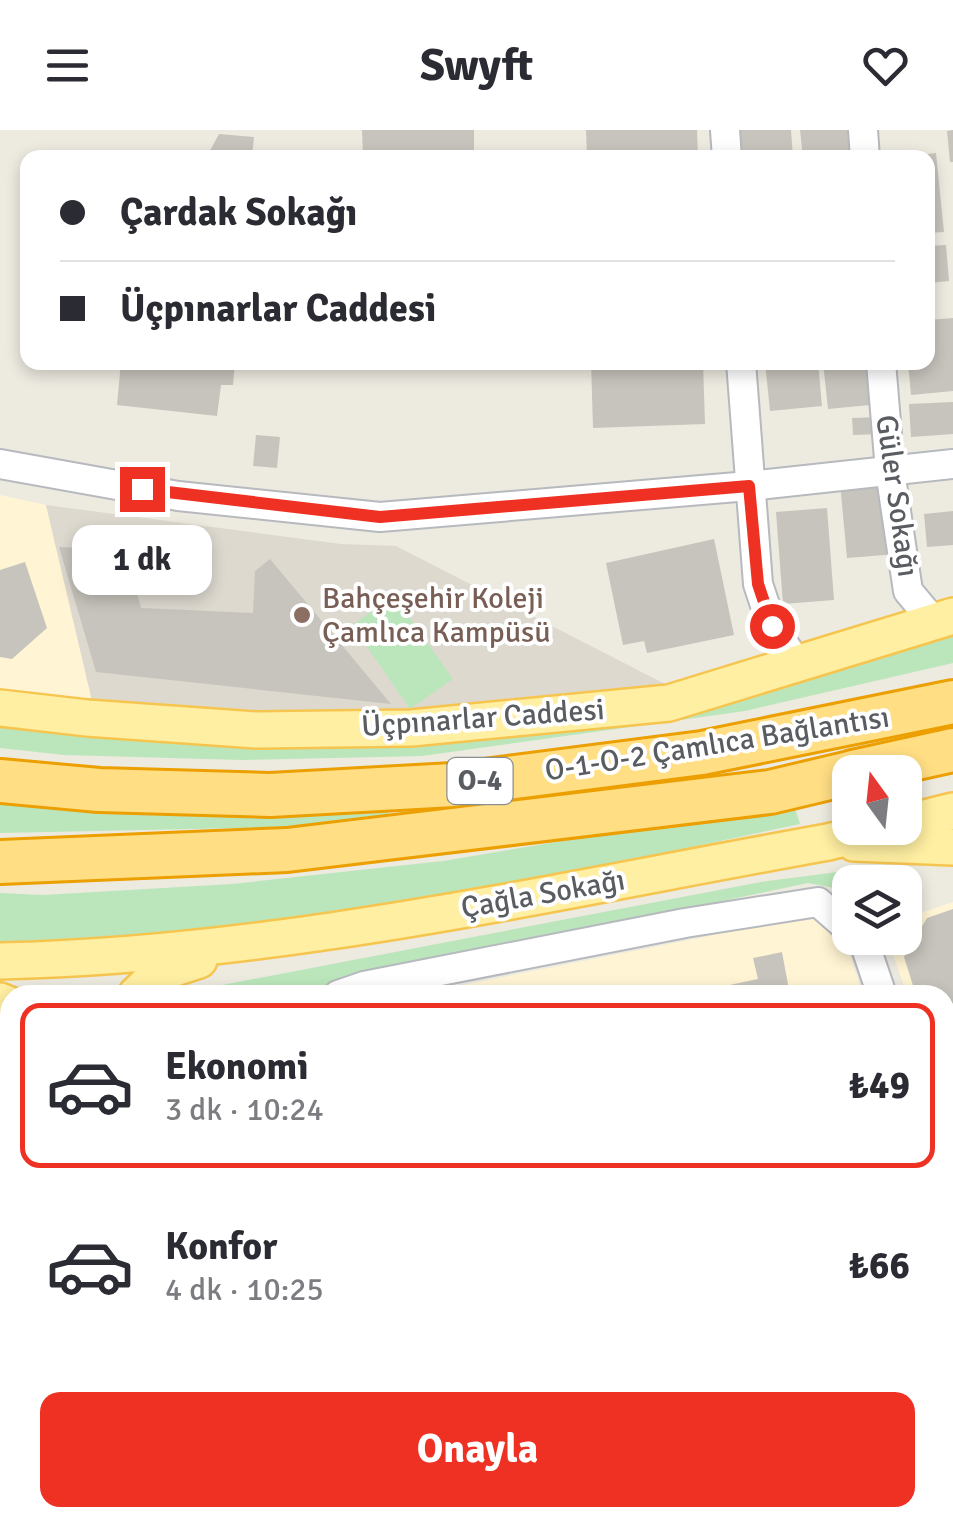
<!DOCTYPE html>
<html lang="tr">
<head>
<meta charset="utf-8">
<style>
  :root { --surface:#fff; --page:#f7f7f7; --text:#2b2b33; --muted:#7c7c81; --line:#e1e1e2; --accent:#ef3124 }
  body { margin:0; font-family:Signika,sans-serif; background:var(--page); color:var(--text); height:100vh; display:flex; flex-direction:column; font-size:38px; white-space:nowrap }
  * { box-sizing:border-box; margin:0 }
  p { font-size:32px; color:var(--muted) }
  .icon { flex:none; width:55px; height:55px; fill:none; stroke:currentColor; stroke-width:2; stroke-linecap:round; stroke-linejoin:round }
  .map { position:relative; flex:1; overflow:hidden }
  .sheet { position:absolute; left:0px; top:855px; width:955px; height:542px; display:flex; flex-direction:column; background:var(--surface); border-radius:30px 30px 0 0; box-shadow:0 5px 15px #0003 }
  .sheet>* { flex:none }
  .hud { position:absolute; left:20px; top:20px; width:915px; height:220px; border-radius:20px; box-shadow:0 5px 15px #0003; display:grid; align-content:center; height:220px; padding:0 40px; background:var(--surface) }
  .needle { width:65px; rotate:345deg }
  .buttons { position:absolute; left:832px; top:625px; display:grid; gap:20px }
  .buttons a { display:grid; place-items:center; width:90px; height:90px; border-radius:20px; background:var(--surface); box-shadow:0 5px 15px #0003; font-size:50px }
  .end { position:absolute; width:45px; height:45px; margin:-22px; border:12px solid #ef3124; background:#fff; box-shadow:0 0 0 5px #fff }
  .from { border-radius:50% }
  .bubble { position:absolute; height:70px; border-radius:20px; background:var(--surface); box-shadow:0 5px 15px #0003; font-size:32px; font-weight:800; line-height:70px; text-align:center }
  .hud b { display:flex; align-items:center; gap:35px; height:95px; font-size:38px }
  .hud b+b { border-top:2px solid var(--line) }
  .hud i { width:25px; height:25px; background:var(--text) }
  ul { padding:18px 0 0; list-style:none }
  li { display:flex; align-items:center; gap:30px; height:165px; margin:0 20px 15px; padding:0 20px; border:5px solid transparent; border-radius:20px }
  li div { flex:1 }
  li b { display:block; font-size:38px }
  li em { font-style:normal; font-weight:800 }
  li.on { border-color:var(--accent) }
  li>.icon { width:90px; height:90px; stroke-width:1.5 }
  .action { display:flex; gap:20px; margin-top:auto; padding:20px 40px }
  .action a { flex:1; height:115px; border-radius:20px; background:var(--accent); color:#fff; font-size:40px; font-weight:800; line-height:115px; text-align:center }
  header { display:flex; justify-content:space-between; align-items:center; height:130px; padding:0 40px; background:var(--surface); font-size:45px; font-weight:800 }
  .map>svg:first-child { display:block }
  .commercial { fill:#fff4d3 }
  .education { fill:#ddd9cf }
  .green { fill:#bbe6bb }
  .building { fill:#c7c4bd }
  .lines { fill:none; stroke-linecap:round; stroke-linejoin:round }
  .minor-casing { stroke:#b6b9be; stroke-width:32 }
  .major-casing { stroke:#f6c54f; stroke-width:40 }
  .highway-casing { stroke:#ec9f00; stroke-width:48 }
  .minor { stroke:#fff; stroke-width:28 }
  .major { stroke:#ffefa2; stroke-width:35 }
  .highway { stroke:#ffde84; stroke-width:42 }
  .route { stroke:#ef3124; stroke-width:12 }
  .education-dot { fill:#8d6e63; stroke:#fff; stroke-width:4 }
  .labels { text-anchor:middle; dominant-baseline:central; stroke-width:8; stroke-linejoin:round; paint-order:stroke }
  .shield { fill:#fff; stroke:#8b8e91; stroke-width:2.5 }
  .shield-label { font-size:28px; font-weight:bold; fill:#595d62 }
  .street-label { font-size:30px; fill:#595d62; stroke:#fff }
  .education-label { font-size:30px; fill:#785e54; stroke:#fff; text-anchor:start }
</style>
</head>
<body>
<header><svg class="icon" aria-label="menu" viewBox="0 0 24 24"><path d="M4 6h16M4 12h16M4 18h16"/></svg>Swyft<svg class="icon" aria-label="heart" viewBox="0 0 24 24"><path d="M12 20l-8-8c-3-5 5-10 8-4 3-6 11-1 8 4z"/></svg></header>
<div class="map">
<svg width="953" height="1396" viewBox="0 0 953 1396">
  <rect width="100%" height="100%" fill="#edeae0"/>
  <g class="commercial">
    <path d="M0,365L46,375L94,579L0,561Z"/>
    <path d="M953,772V1004L945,983V865H907L893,824L920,783Z"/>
    <path d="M814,785L847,816L863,865H413Z"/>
  </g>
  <path class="education" d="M46,375L341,414L396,416L667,555L402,592L94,579Z"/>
  <g class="green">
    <path d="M394,466L453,549L410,579L352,495Z"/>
    <path d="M953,506V533L745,581L422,626L242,630L64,625L0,618V587L669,585L785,558Z"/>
    <path d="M0,670L387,676L390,689L244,702L242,698L0,703Z"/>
    <path d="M793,672L800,694L640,728L259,797L0,817V763L43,765L232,754L443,731Z"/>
    <path d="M884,736L897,752H850V761L808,753L343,851L306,865H170L761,752Z"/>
    <path d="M119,856L115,865H15V859Z"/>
  </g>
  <g class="building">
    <path d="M362,0H474V28H363Z"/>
    <path d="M586,0H697L698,28H587Z"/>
    <path d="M739,0H791L793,28H741Z"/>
    <path d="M800,0H857L853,28H803Z"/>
    <path d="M953,0V32H950L947,1Z"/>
    <path d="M219,4L254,7L252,28H206Z"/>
    <path d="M936,23L944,102L928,103V28L920,25Z"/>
    <path d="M946,115L949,151L928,153V116Z"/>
    <path d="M953,188V261L911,265L908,232H928V190Z"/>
    <path d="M121,232H235L233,255H221L217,286L117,275Z"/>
    <path d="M591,232H703L705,294L593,298Z"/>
    <path d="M765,232H818L822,276L770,281Z"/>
    <path d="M823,232H876L880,274L828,279Z"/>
    <path d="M953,272V304L911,307L909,274Z"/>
    <path d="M881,287V304L853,305L852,288Z"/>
    <path d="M256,305L280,307L277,338L253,336Z"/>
    <path d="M890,349L897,424L847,428L840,353Z"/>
    <path d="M827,378L834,470L783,474L776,382Z"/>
    <path d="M953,381V415L927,417L924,384Z"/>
    <path d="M714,409L734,505L647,523L644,511L623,515L606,433Z"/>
    <path d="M59,417L125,420L141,478L253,483L255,441L270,429L391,574L96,542Z"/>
    <path d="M25,432L47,498L12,529L0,527V440Z"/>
    <path d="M953,779V972H952L945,950V865H916L904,827L927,788Z"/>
    <path d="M782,822L790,865H682L758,849L753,828Z"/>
    <path d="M0,1175H9L7,1214H0Z"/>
    <path d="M10,1217V1271L0,1272V1218Z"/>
    <path d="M10,1315V1371L0,1368V1346Z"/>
    <path d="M0,1376L10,1379V1388H34L48,1392L46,1396H0Z"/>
    <path d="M125,1388H178L187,1396H134Z"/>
    <rect x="193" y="1388" width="102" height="8"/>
    <path d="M300,1388H363L362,1396H300Z"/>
    <rect x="373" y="1388" width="35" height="8"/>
    <rect x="410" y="1388" width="62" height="8"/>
    <rect x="483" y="1388" width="73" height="8"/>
    <path d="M558,1388H591L592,1396H558Z"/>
    <rect x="596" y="1388" width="30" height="8"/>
    <rect x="630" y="1388" width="32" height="8"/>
    <rect x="667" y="1388" width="21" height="8"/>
    <rect x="695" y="1388" width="108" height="8"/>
    <path d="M837,1388H902V1396H845V1393H837Z"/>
  </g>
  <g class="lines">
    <g class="minor-casing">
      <g id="minor">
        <path d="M725,0L727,28"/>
        <path d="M863,0L865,28"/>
        <path d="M741,232L758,454L772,496L798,535"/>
        <path d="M881,232L890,341L908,461L934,492"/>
        <path d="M0,334L178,366L380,387L749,356L953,334"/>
        <path d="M859,808L864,812L882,865"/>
        <path d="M338,865L364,856L685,793L818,772L850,800"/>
        <path d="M0,996L10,994"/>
        <path d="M945,1072L953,1099"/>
        <path d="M0,1160L10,1159"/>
        <path d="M945,1201H953"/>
        <path d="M0,1285L10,1283"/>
        <path d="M477,1388L478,1396"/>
        <path d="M83,1396L84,1388"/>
        <path d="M948,1396L953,1366"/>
      </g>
    </g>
    <g class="major-casing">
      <g id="major">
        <path d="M0,578L87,588L257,600L411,598L669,573L953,486"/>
        <path d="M905,693L953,681"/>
        <path d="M854,713L953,717"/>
        <path d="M0,831C279,825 554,761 828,712L885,698"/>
        <path d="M136,865L159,843L199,830"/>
        <path d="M0,871L10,875"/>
      </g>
    </g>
    <g class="highway-casing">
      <g id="highway">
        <path d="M853,642L953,620"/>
        <path d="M0,651L99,660L270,665L453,655L702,623L953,572"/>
        <path d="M0,732L287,720L770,662L850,643"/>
      </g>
    </g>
    <use href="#minor" class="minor"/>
    <use href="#major" class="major"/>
    <use href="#highway" class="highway"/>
  </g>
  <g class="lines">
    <path class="route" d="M142,359L380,387L749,356L758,454L772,496"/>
  </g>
  <circle class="education-dot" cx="302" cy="485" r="10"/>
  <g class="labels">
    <rect class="shield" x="447.5" y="628" width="65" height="46" rx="8"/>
    <g class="shield-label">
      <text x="480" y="651">O-4</text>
    </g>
    <g class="street-label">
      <text transform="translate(897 366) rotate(82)">Güler Sokağı</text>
      <text transform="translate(483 588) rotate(-4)">Üçpınarlar Caddesi</text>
      <text transform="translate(717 614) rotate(-9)">O-1-O-2 Çamlıca Bağlantısı</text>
      <text transform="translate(543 764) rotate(-10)">Çağla Sokağı</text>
    </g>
    <g class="education-label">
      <text x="322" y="468">Bahçeşehir Koleji<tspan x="322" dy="34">Çamlıca Kampüsü</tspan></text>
    </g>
  </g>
</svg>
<div class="buttons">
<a><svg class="needle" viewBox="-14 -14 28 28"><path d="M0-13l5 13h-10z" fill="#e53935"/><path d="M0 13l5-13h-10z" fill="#7c7c81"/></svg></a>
<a><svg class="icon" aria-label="layers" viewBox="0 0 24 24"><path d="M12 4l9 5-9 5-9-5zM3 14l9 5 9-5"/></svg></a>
</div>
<i class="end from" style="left:772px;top:496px"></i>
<i class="end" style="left:142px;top:359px"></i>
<div class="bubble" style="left:72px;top:395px;width:140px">1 dk</div>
<div class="hud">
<b><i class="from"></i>Çardak Sokağı</b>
<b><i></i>Üçpınarlar Caddesi</b>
</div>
<section class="sheet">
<ul>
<li class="on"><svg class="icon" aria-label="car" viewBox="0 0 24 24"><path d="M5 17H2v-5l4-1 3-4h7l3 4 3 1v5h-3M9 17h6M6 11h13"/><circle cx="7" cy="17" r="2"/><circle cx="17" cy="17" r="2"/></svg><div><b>Ekonomi</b><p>3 dk · 10:24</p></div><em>₺49</em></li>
<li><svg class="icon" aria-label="car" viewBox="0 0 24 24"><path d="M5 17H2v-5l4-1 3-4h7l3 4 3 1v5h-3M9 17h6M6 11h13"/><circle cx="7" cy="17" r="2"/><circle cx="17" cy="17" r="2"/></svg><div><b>Konfor</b><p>4 dk · 10:25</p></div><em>₺66</em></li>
</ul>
<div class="action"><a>Onayla</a></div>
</section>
</div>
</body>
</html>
